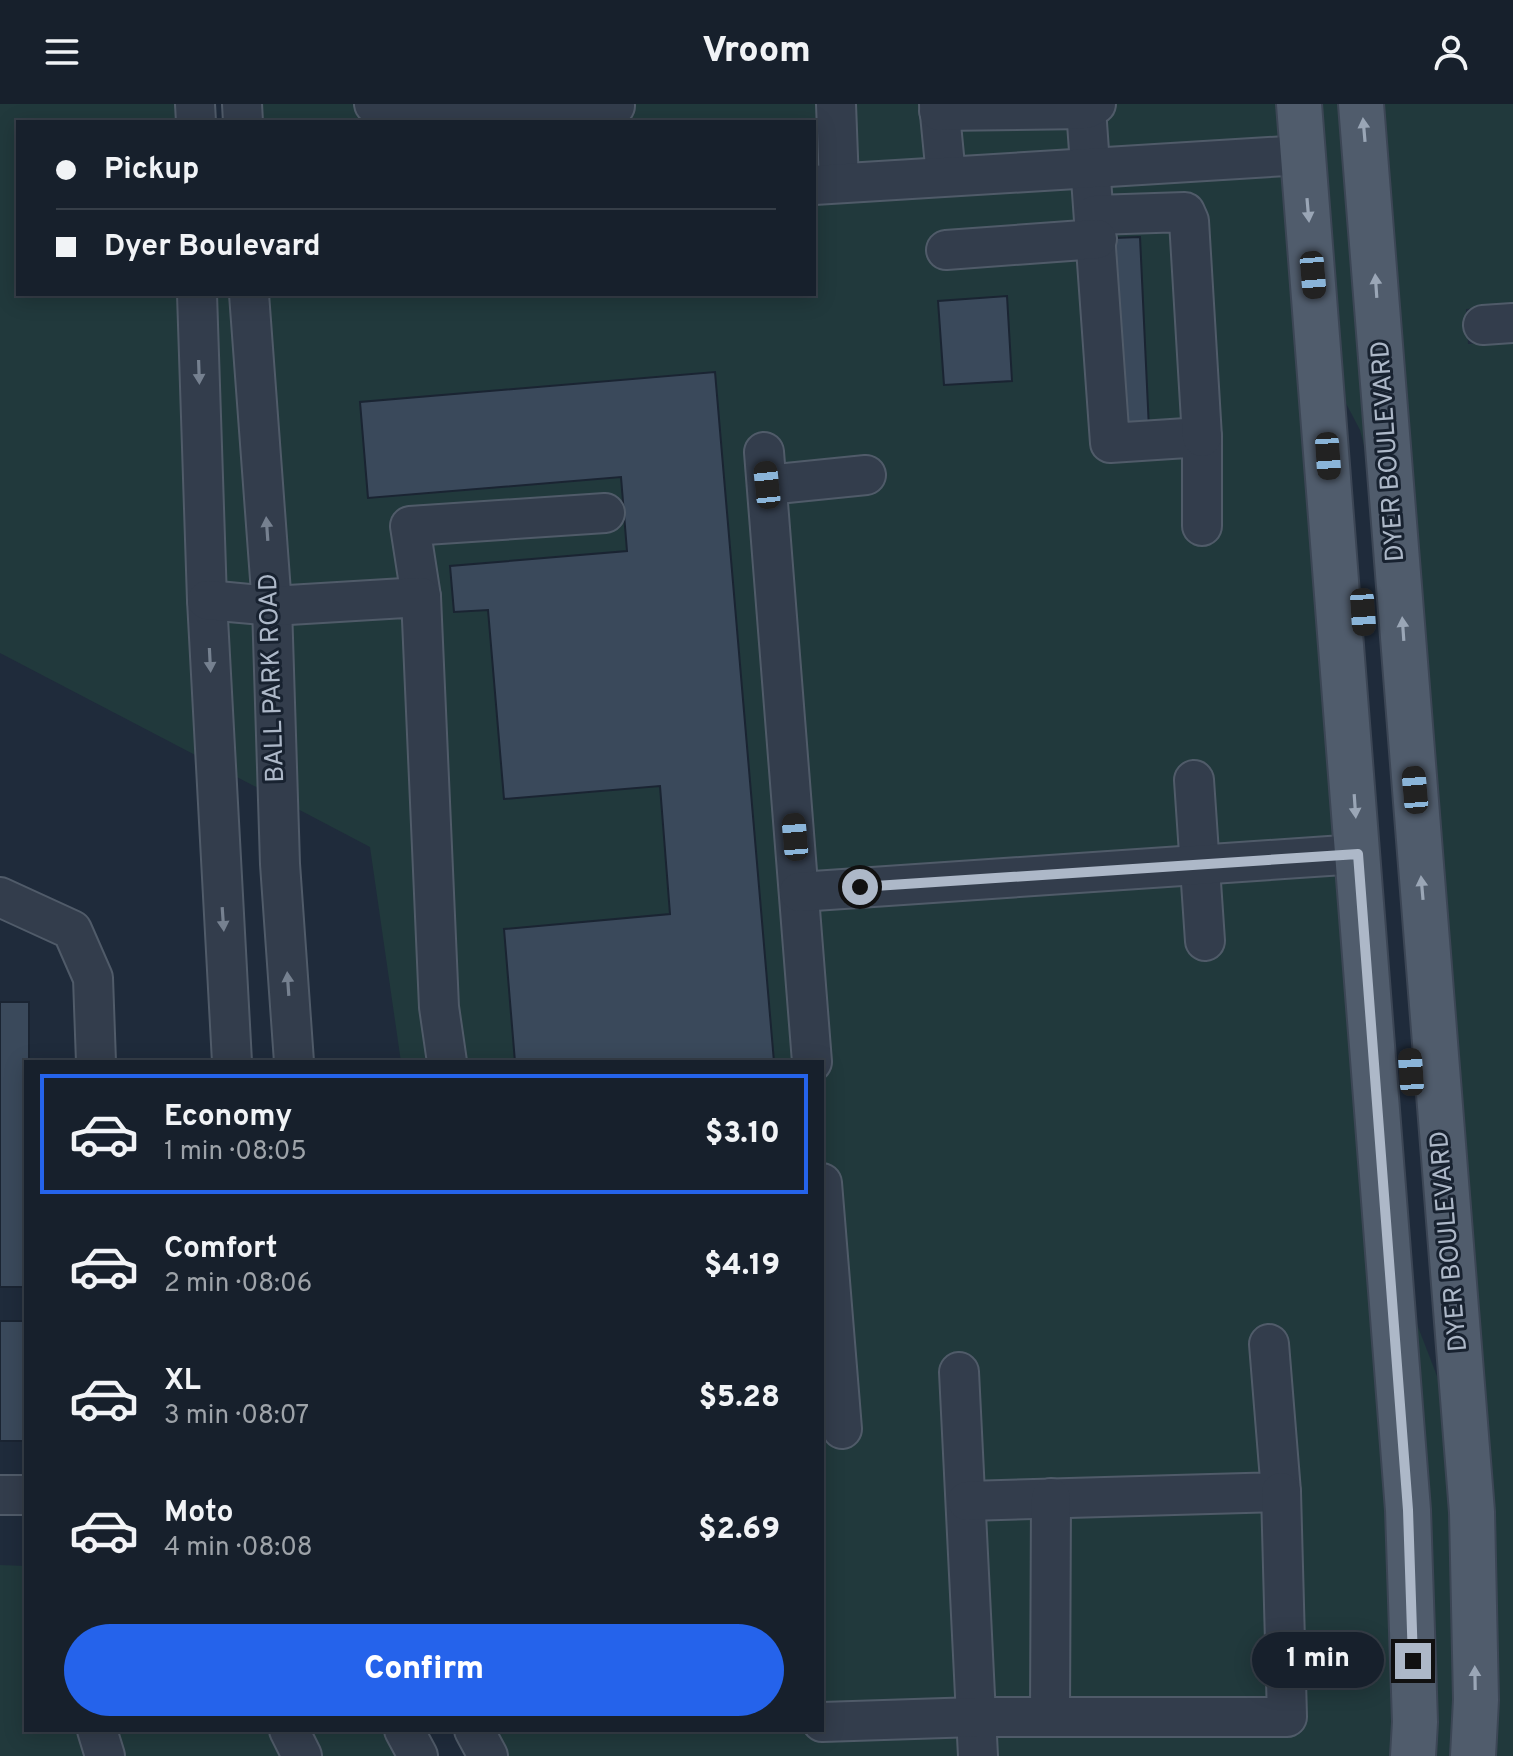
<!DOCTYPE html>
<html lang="en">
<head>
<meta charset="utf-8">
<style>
  :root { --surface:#17202c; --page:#242d38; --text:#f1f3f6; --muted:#9ea3a9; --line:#363e48; --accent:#2563eb }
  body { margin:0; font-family:Overpass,sans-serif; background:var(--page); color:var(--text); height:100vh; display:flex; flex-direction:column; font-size:30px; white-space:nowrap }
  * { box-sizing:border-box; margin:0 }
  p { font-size:26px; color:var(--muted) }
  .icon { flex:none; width:44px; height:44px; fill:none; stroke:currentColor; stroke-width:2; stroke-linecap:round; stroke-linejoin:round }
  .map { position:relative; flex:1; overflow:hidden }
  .sheet { position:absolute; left:24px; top:956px; width:800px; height:672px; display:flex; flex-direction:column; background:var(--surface); border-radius:0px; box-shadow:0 4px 20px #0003,0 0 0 2px var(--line) }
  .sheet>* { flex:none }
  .hud { position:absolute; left:16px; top:16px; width:800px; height:176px; border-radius:0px; box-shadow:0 4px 20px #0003,0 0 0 2px var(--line); display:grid; align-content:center; height:176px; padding:0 40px; background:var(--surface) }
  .end { position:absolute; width:36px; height:36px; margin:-18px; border:10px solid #adb8c8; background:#111; box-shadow:0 0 0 4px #111 }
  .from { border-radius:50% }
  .bubble { position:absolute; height:56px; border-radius:28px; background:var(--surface); box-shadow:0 4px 20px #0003,0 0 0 2px var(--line); font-size:26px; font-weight:800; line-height:56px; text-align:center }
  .car { position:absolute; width:24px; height:48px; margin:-24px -12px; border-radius:10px; box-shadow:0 0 6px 2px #0007; background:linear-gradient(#222 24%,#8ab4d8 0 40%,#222 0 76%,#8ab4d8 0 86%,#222 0) }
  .hud b { display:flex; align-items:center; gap:28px; height:76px; font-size:30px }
  .hud b+b { border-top:2px solid var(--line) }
  .hud i { width:20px; height:20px; background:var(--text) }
  ul { padding:14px 0 0; list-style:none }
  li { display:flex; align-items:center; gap:24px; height:120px; margin:0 16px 12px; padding:0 24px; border:4px solid transparent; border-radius:0px }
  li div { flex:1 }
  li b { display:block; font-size:30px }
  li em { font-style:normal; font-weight:800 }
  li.on { border-color:var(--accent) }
  li>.icon { width:72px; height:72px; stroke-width:1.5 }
  .primary-button { display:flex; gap:16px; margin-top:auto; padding:16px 40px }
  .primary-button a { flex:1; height:92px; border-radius:48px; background:var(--accent); color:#fff; font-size:32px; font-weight:800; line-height:92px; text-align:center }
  header { display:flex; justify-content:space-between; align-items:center; height:104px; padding:0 40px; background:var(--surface); font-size:36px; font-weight:800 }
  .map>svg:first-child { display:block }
  .green { fill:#21393c }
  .building { fill:#3a495b; stroke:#1a2432; stroke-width:2 }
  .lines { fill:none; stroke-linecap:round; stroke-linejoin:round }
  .minor-casing { stroke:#505b69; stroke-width:42 }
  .major-casing { stroke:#3c4655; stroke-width:48 }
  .minor { stroke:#333d4c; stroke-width:38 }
  .major { stroke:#505c6c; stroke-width:44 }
  .oneway { fill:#9aa6b6 }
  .oneway2 { fill:#768190 }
  .route { stroke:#adb8c8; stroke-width:10 }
  .labels { text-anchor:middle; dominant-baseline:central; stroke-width:6; stroke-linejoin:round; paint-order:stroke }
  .street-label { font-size:26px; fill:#adb8c8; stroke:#182230 }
</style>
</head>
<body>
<header><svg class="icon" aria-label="menu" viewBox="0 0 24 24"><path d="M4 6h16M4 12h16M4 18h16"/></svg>Vroom<svg class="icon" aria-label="person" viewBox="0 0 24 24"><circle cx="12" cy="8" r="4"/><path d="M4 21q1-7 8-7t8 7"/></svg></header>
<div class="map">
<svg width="1513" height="1652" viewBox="0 0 1513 1652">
  <rect width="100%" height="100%" fill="#1f2b3b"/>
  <g class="green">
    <path d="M0,0H180V18H18V190H181L199,653L0,549Z"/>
    <path d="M257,0H1283L1392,1407L1397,1652H506L493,1626H822V958H401L370,743L294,703L265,190H814V18H258Z"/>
    <path d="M1315,0H1345L1391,656L1366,349L1360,326L1339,286Z"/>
    <path d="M1377,0H1513V202L1466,205L1468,240L1513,237V1652H1488Z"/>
    <path d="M212,190H234L257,503L262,686L231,670Z"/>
    <path d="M1415,1215L1447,1298L1457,1652H1428Z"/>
    <path d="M0,1461L26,1462V1626H387L399,1652H0Z"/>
  </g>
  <g class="building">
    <path d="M1140,133L1149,325L1123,326L1113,134Z"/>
    <path d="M1007,192L1012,277L944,281L938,197Z"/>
    <path d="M715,268L774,958H515L504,825L670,810L660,682L504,695L488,506L454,508L450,462L627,447L621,373L368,394L360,298Z"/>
    <path d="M0,898H29V958H26V1183H0Z"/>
    <rect x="0" y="1217" width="26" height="120"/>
  </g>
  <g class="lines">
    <g class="minor-casing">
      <g id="minor">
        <path d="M195,0L196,18"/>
        <path d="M242,0L243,18"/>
        <path d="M374,0L392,14L615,2"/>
        <path d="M836,0L839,79"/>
        <path d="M939,0L946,72"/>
        <path d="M1086,5L1110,339L1202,333V422"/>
        <path d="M939,7L1086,5L1096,0"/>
        <path d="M814,81L1303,51"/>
        <path d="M1095,111L1185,108L1189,117L1202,333"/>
        <path d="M946,146L1097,135"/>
        <path d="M197,190L207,496L232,958"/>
        <path d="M249,190L272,502L280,760L294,958"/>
        <path d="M1483,221L1513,219"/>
        <path d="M764,348L812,958"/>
        <path d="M767,381L866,371"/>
        <path d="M421,493L410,422L605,409"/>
        <path d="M207,496L272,502L421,493L439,903L447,958"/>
        <path d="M1194,676L1205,837"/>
        <path d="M799,788L1358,750"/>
        <path d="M0,793L72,826L93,874L96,958"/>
        <path d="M822,1079L842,1325"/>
        <path d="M959,1268L978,1652"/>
        <path d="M0,1391H26"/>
        <path d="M967,1397L1281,1388L1269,1240"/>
        <path d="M1050,1613L1051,1394"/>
        <path d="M822,1618L976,1613H1287L1281,1388"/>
        <path d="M97,1626L105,1652"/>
        <path d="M289,1626L302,1652"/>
        <path d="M404,1626L418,1652"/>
        <path d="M474,1626L488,1652"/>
      </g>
    </g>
    <g class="major-casing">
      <g id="major">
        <path d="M1299,0L1408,1406L1415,1618L1413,1652"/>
        <path d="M1361,0L1472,1408L1476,1596L1473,1652"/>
      </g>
    </g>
    <use href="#minor" class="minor"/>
    <use href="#major" class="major"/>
  </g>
  <defs><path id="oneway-solid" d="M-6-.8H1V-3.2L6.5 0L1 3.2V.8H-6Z" transform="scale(2)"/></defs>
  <g class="oneway">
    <use href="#oneway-solid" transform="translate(1364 26) rotate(-95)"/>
    <use href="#oneway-solid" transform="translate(1308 106) rotate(85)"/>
    <use href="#oneway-solid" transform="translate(1376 182) rotate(-94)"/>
    <use href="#oneway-solid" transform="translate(1403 525) rotate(-94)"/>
    <use href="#oneway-solid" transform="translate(1355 702) rotate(86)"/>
    <use href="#oneway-solid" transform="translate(1422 784) rotate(-95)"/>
    <use href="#oneway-solid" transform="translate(1475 1574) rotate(-91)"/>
  </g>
  <g class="oneway2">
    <use href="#oneway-solid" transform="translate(199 268) rotate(88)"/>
    <use href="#oneway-solid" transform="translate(267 425) rotate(-94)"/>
    <use href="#oneway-solid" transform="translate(210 556) rotate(87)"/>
    <use href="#oneway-solid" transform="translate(223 815) rotate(86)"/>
    <use href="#oneway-solid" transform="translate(288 880) rotate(-94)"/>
  </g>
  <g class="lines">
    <path class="route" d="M860,783L1358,750L1408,1406L1413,1557"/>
  </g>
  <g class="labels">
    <g class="street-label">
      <text transform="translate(1389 347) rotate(-94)">DYER BOULEVARD</text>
      <text transform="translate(273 574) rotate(-92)">BALL PARK ROAD</text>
      <text transform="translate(1450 1137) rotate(-95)">DYER BOULEVARD</text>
    </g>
  </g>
</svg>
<i class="end from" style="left:860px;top:783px"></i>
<i class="end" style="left:1413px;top:1557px"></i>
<div class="bubble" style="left:1252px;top:1528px;width:132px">1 min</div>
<i class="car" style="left:1313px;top:171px;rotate:175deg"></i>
<i class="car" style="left:1328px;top:352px;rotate:176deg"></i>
<i class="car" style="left:767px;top:381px;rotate:354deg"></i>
<i class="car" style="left:1363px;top:508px;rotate:176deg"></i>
<i class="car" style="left:1415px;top:686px;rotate:355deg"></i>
<i class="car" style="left:795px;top:733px;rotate:355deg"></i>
<i class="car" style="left:1411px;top:968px;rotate:356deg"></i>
<div class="hud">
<b><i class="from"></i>Pickup</b>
<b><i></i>Dyer Boulevard</b>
</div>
<section class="sheet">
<ul>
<li class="on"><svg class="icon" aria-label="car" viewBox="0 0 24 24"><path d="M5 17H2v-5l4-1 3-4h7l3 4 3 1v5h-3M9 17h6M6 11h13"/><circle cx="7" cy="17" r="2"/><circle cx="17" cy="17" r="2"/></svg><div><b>Economy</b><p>1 min · 08:05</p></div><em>$3.10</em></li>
<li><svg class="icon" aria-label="car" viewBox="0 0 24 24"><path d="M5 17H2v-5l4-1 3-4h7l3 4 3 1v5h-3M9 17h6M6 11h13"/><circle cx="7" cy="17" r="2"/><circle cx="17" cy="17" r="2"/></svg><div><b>Comfort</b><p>2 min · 08:06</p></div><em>$4.19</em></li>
<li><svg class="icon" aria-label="car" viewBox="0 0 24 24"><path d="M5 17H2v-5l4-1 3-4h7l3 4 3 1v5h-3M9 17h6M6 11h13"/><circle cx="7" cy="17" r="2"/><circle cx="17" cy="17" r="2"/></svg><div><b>XL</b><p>3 min · 08:07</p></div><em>$5.28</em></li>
<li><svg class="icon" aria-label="car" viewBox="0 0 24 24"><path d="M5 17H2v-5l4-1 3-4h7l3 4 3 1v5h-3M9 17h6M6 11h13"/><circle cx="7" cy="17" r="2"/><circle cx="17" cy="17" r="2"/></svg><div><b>Moto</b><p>4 min · 08:08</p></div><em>$2.69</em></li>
</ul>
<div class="primary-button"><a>Confirm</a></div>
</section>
</div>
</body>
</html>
